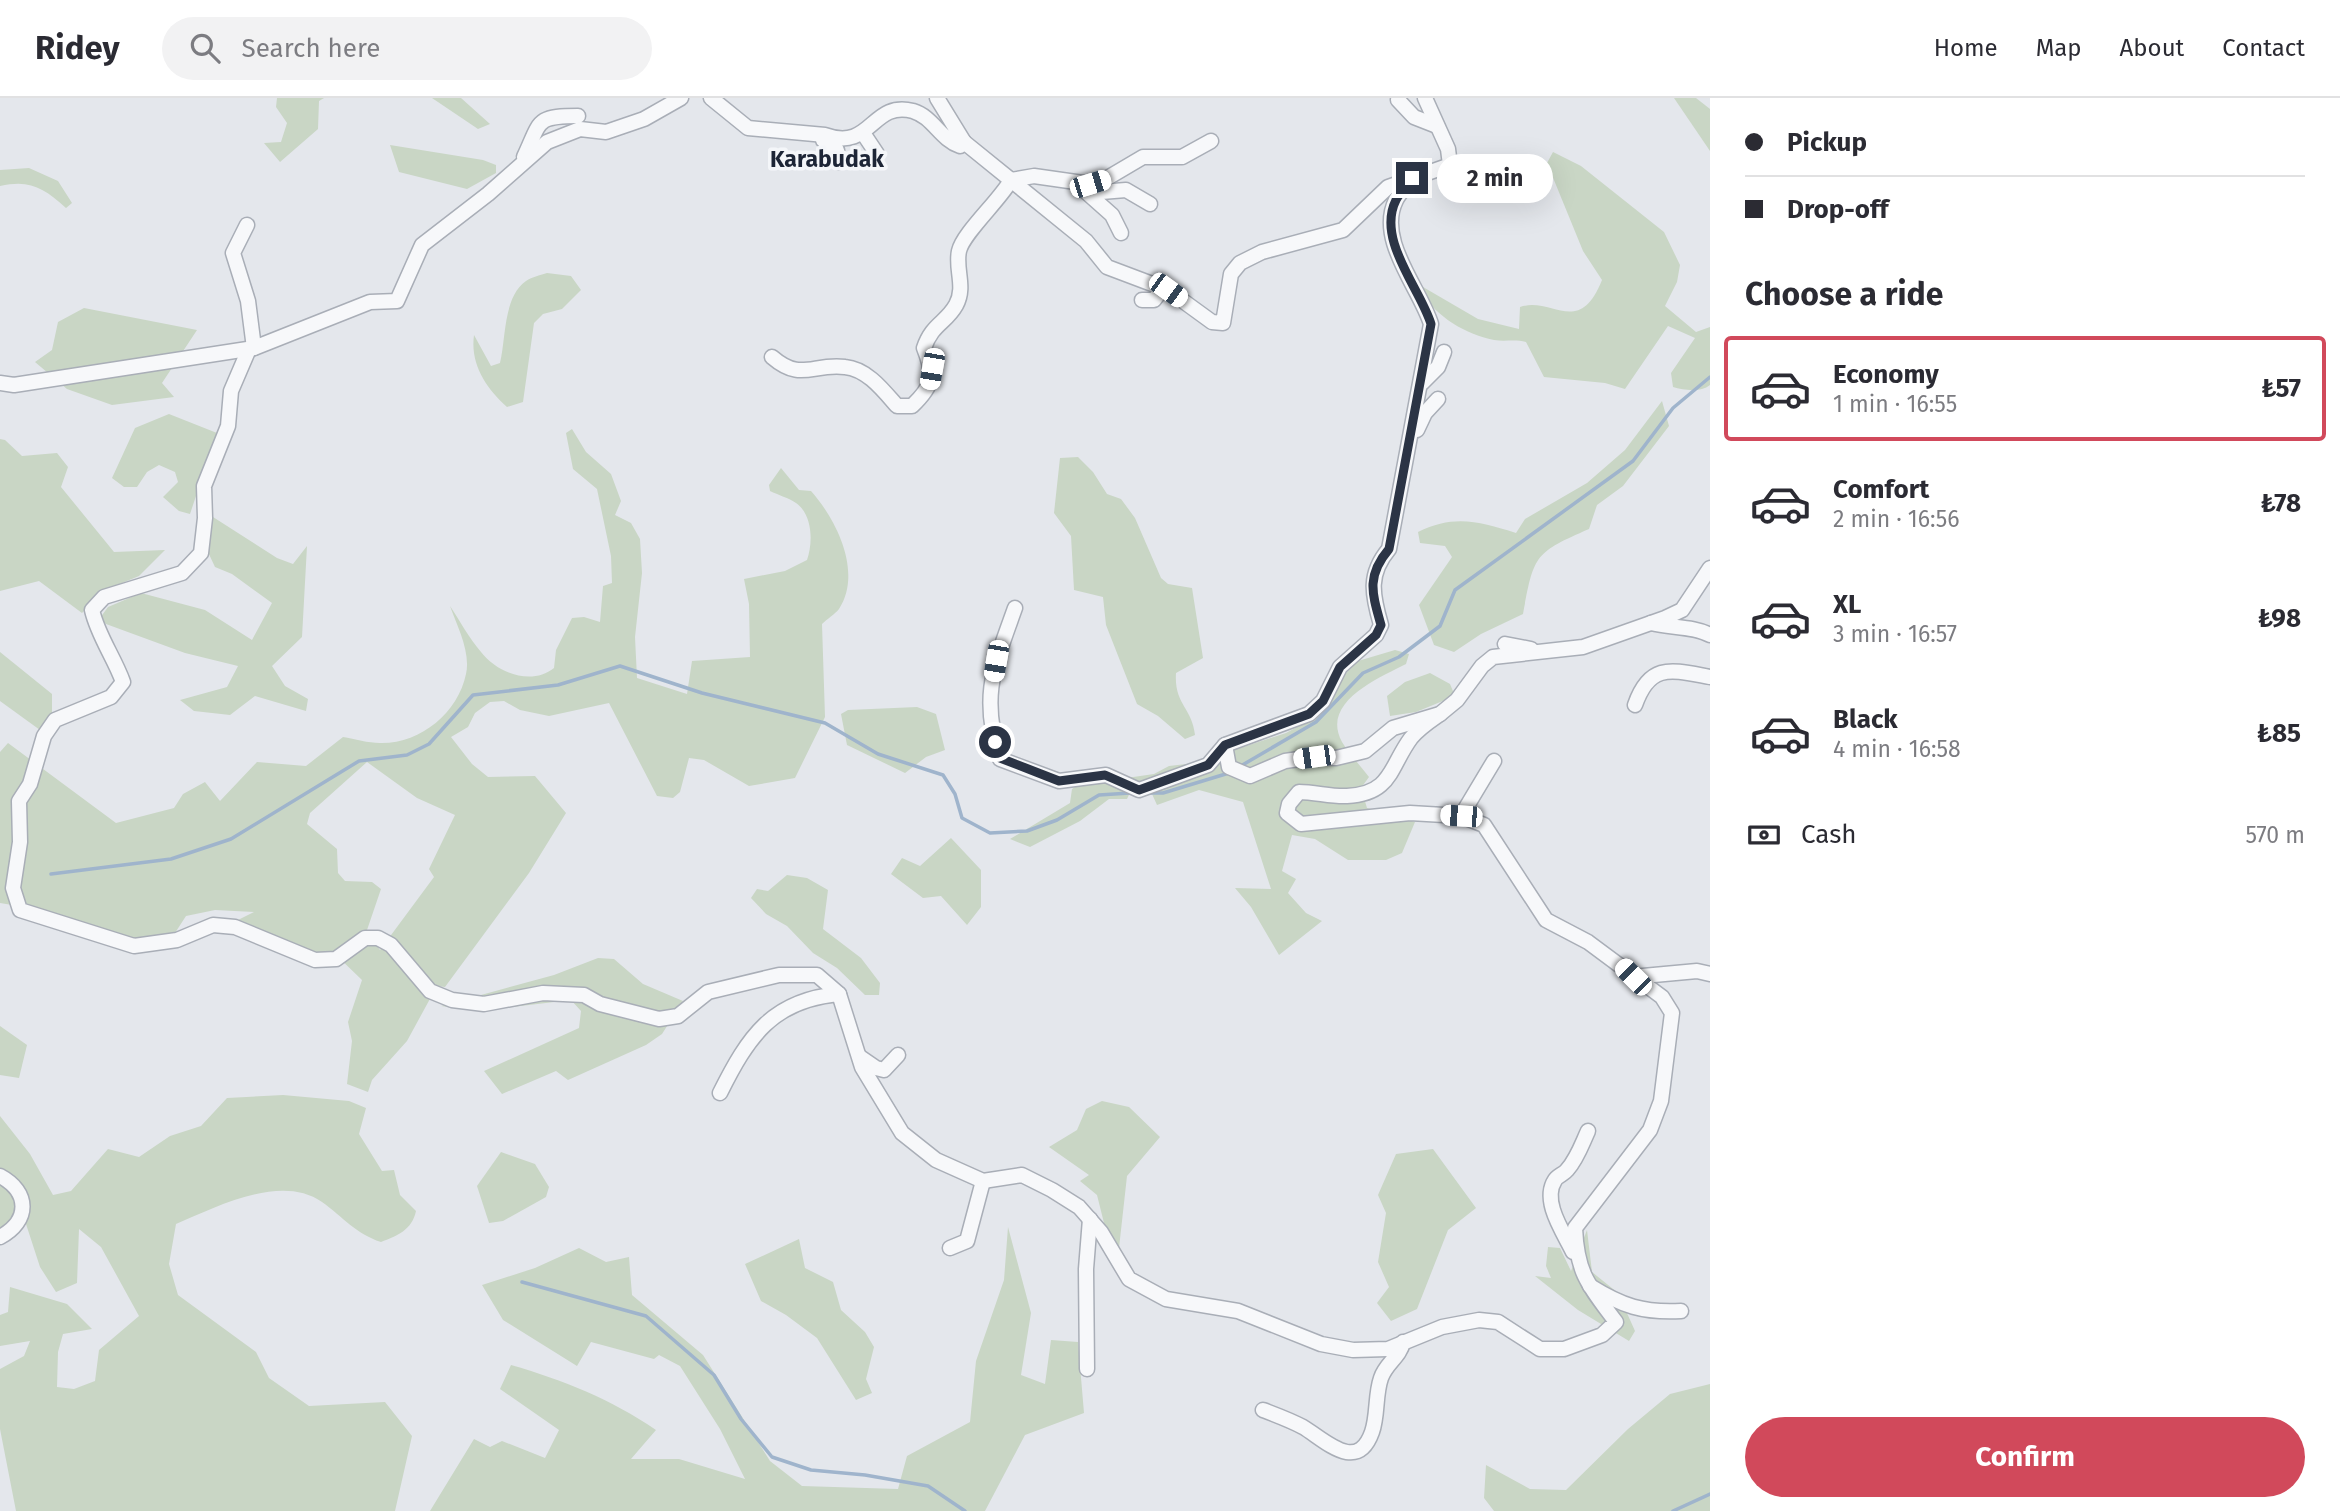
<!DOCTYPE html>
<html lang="en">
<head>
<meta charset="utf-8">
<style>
  :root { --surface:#fff; --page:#f2f2f3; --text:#2b2b33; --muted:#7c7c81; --line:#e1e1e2; --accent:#d1495b }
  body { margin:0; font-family:"Fira Sans",sans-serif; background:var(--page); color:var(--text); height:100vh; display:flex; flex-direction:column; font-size:26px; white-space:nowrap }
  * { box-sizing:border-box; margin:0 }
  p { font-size:23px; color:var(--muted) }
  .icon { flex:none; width:38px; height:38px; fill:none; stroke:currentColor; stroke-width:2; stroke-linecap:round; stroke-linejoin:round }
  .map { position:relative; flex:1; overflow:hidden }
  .side { display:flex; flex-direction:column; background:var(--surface); width:630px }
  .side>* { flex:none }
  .banner { display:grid; align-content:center; height:154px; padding:0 35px; background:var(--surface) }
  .end { position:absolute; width:32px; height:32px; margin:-16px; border:9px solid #2b3445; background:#fff; box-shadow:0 0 0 4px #fff }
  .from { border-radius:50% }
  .bubble { position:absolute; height:49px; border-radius:24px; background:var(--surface); box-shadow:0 7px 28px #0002; font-size:23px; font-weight:700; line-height:49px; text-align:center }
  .car { position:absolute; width:21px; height:42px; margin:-21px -10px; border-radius:9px; box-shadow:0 0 5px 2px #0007; background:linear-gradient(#fff 24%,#345 0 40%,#fff 0 76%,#345 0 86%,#fff 0) }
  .banner b { display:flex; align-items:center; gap:24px; height:66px; font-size:26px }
  .banner b+b { border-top:2px solid var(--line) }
  .banner i { width:18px; height:18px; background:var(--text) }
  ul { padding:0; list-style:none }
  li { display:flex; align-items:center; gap:21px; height:105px; margin:0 14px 10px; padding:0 21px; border:4px solid transparent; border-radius:7px }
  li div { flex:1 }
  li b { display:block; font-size:26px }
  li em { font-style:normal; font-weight:700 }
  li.active { border-color:var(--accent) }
  li>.icon { width:63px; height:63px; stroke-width:1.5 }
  h2 { padding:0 35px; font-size:32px; line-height:84px }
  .pay { display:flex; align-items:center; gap:18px; height:77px; padding:0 35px; font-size:26px }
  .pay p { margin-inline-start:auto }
  .cta { display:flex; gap:14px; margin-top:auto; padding:14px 35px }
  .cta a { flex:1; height:80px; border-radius:42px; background:var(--accent); color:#fff; font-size:28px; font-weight:700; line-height:80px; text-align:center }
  header { display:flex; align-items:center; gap:42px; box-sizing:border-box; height:98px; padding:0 35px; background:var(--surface); border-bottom:2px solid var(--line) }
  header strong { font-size:33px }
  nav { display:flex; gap:38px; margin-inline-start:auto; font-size:24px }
  .search { width:490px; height:63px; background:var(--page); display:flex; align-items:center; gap:18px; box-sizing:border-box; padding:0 24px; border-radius:38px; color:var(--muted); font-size:26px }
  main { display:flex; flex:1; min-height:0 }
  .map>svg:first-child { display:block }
  .green { fill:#c9d6c5; fill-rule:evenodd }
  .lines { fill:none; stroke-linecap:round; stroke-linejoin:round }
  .stream { stroke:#9fb4cc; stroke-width:3.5 }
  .minor-casing { stroke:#a9aeb7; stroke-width:17 }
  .minor { stroke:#f7f8fa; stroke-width:14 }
  .route { stroke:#2b3445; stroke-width:9 }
  .labels { text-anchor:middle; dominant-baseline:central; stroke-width:7; stroke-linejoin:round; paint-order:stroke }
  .quarter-label { font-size:23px; font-weight:bold; fill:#1d2536; stroke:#f4f6f9 }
</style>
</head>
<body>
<header>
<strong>Ridey</strong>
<div class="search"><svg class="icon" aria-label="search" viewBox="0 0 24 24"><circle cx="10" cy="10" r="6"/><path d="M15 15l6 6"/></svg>Search here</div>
<nav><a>Home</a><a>Map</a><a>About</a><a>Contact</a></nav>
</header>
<main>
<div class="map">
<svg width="1710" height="1413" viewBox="0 0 1710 1413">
  <rect width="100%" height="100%" fill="#e4e7ec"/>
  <g class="green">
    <path d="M277,0H324L319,3L318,31L280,64L264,45L281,44L287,25L276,9Z"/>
    <path d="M432,0H461L490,26L478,31Z"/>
    <path d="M1674,0H1696L1710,11V53Z"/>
    <path d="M390,47L483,62L496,67V75L467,91L399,74Z"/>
    <path d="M1553,54L1581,68L1664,134L1680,167L1677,184L1665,208L1696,234L1710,229V287C1700,295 1684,292 1673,289L1671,275L1695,240L1668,228L1625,291L1605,285L1544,279L1526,244C1515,241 1505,244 1494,242C1465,236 1437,219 1422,195L1423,189L1478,221L1519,231L1520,209C1552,198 1579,240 1602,182L1583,153L1547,65Z"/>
    <path d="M29,70L58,83L72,105L66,110C44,90 30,81 0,88V72Z"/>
    <path d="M547,175L571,178L581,192L562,211L543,216L534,225L523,304L507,309C486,290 470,266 474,237L491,268L500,265C506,241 503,199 526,183C532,179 541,177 547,175Z"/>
    <path d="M84,210L197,232L162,285L174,299L112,307L67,291L35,264L52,252L58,224Z"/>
    <path d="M1662,303L1669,328L1623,388L1597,407L1589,431C1534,455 1534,457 1523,516L1481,536L1454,554L1434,547L1419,507L1452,459L1445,448L1420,445L1418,434C1455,416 1480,424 1516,435L1525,421L1587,385L1625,352Z"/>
    <path d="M169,316L217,335L190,416L179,413L163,399L178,384L175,374L159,367L147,374L137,389H124L112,380L135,330Z"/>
    <path d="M572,331L586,354L611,376L621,403L615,417L631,425L640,441L642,475L635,539L637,580L687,596L692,563L750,559L749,506L744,481L785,473L807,462C813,445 813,417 796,405C789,400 778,397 770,393L769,387L781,370L799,392L811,393C836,421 863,474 839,511C835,516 827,521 822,526L825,619L795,680L749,688L704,662L689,660L680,694L673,700L657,698L609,605L549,618L520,612L504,603L490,604L475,615L468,629L451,639L472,666L488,679L535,678L566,715L529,775L445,889L437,888L407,943L372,982L368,994L347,986L352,943L348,924L362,882L334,855L318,857L236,823L254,814L215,812L186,818L173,838L139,844L30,810L0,805V654L8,645L116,725L174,710L183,696L205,684L220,703L257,664L306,668L343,639C355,641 368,645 380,645C420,646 458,615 466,576C471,554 457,528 450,508C460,523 469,540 481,554C497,575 532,588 554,570L556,552L572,520L584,519L600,524L603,488L612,485L611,458L597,391L573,371L566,335ZM367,664L417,700L455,717L429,771L434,779L380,852L367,832L381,791L372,784L345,783L338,775L337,751L307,726L310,715Z"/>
    <path d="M0,341L5,342L22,358L57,355L68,369L61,389L114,454L165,452L139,478L105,492L82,515L39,483L0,493Z"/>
    <path d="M1078,359L1093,374L1107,396L1121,401L1135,420L1161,480L1168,486L1192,490L1203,560L1176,575C1174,607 1192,609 1195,637L1185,641L1158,618L1137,606L1106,527L1103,499L1074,492L1071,438L1054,415L1060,360Z"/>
    <path d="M213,419L277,460L293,466L307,448L302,539L272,568L285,588L308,601L306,613L255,598L230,617L194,613L180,602L227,589L238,568L185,555L106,526L100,520L108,509L141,495L205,512L252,542L272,505L232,476L215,469L207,452Z"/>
    <path d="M1395,552L1409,556L1406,566C1379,580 1320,604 1342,644C1349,656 1360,667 1369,679L1361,690L1367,710L1415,724L1402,755L1386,762H1348L1315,741L1292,737L1282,773L1296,781L1288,795L1306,815L1322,823L1279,857L1251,809L1235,790L1271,791L1243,704L1199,692L1157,707L1147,685L1135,684L1127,701H1109L1080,723L1030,749L1010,741L1070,705L1072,691L1078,687L1154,676L1169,668L1195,665L1286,635L1312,621L1341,580L1358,563Z"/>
    <path d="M0,554L52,596V617L40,632L0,603Z"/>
    <path d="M1430,575L1450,586L1455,598L1416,614L1390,618L1387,598L1405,584Z"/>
    <path d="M917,609L936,616L945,652L926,659L905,675L847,647L841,616L848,612Z"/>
    <path d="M951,740L981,772V809L967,827L941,798L923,800L891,776L902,760L920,768Z"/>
    <path d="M787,777L807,780L828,792L823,831L861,860L880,885L879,897H865L837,870L813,855L787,828L766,816L751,800L757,791L768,793Z"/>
    <path d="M598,860L614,861L643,886L683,903L662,936L646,947L568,982L556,973L502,996L484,973L579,930L581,913L571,902L480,913L441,908L554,877Z"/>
    <path d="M0,928L27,947L19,980L0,977Z"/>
    <path d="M283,997L349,1003L366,1010L359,1036L382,1073L394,1072L400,1097L416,1113C412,1132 397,1138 381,1144C356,1136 343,1119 322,1104C281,1075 216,1109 176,1126L169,1166L178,1197L256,1254L269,1280L309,1308L385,1304L412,1338L395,1413H16L0,1331V1271L24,1258L30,1243L0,1248V1217L8,1214L10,1189L67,1206L92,1231L63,1236L58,1254L57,1289L74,1291L95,1283L99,1252L139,1218L101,1149L79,1131L77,1185L56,1194L40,1169L26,1126L0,1134V1018L30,1056L53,1097L71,1093L108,1051L139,1059L170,1038L201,1028L227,1000Z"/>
    <path d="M1102,1003L1129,1009L1160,1039L1127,1078L1119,1150L1116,1151L1106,1133L1097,1097L1080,1083L1089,1077L1049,1049L1077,1032L1086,1011Z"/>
    <path d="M1433,1051L1476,1110L1448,1132L1417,1211L1391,1223L1377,1205L1389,1189L1378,1164L1386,1115L1378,1097L1396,1056Z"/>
    <path d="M501,1054L535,1066L549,1089L546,1099L503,1123L489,1125L477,1088Z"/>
    <path d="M1008,1129L1031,1215L1021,1277L1045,1286L1051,1242L1078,1244L1084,1315L1025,1337L985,1413H430L474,1341L490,1349L502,1343L545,1360L559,1332L500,1291L511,1267C563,1282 611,1301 656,1332L631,1361H679L745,1381L720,1331L680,1268L659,1257L654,1261L591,1244L577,1268L503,1222L482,1187L535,1170L579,1150L606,1164L629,1159L632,1197L703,1257L770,1363L802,1388L898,1391L907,1358L970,1324L976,1263L1004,1182Z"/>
    <path d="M1587,1132L1592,1174L1618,1195L1635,1233L1629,1243L1578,1212L1535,1178L1551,1180L1546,1168L1548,1149L1560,1150L1571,1173Z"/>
    <path d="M799,1141L805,1170L833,1184L841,1212L865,1234L874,1249L866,1281L872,1295L856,1302L817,1240L786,1217L761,1203L745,1166Z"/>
    <path d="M1710,1286V1413H1494L1484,1400L1486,1367L1530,1391L1566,1392L1628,1331L1670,1296Z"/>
  </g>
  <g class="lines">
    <g class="stream">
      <path d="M1239,669L1316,624L1363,575L1399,559L1440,528L1455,492L1633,363L1673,310L1710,279"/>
      <path d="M1149,695H1163L1229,675"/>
      <path d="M51,776L171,761L231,741L359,663L407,657L429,646L473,597L558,587L620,568L702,595L825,625L878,656L943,677L955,696L962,720L990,735L1027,733L1057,722L1099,697L1130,695"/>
      <path d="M522,1184L646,1218L714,1277L741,1321L772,1359L811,1372L865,1377L928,1388L965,1413"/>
      <path d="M1673,1413L1710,1396"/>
    </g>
    <g class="minor-casing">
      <g id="minor">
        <path d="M711,0L748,30L825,37C872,54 871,2 913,13C933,19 940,41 960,48L964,44L937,0"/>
        <path d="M1398,2L1414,19L1437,28"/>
        <path d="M863,35L877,56"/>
        <path d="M823,42L837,52L838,64"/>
        <path d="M964,44L1086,143L1107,169L1168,192L1212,224L1223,225L1231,176L1240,165L1262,154L1343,132L1388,89L1450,67L1448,51L1425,0"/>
        <path d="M524,59C541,23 535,18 578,18"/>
        <path d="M1412,80C1408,87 1400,94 1396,102C1376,142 1420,190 1431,226L1389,451C1368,476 1372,496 1381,527L1376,537L1340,569L1323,603L1309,616L1225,647L1229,669L1250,678L1285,663L1313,659L1336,660L1365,653L1393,630L1440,616L1457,602L1482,568L1493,559L1583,549L1665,520L1682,512L1710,470"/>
        <path d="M1076,85L1112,117L1121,135"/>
        <path d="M1089,95L1126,92L1150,106"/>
        <path d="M247,127L233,155L248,203L254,250"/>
        <path d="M1142,202H1154L1163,190"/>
        <path d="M249,251L231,293L228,328L204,388L205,420L201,455L182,475L104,499L92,512C98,538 114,559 123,584L111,599L55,622L44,638L30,686L19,703L20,744L13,790L20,812L134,848L177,842L213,827L235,829L315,862L336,861L365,840H378L391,847L430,893L452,902L484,906L543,895L584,897L600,906L659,921L678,918L708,894L779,877H817L839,896L862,969L902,1035L936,1062L983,1083L1022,1077L1052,1092L1079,1109L1101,1134L1129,1181L1166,1201L1238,1213L1321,1246L1353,1252L1388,1251L1442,1229L1479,1222L1498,1224L1540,1251H1564L1602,1237L1616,1224C1589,1188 1577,1176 1575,1130L1650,1032L1661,1003L1672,915L1662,899L1588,844L1546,822L1484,727L1461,718L1410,715L1301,726L1287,715L1289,706L1299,694C1315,694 1332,699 1347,698C1392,696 1390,668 1411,640C1419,630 1430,623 1440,616"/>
        <path d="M772,259C801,284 812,265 845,269C867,271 883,292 897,308H912C934,287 935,278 924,250C932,226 946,225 956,207C966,189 955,171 959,153C963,135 1000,102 1011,82L1034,78L1090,86L1104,82L1143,59H1182L1211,43"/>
        <path d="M0,285L14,287L254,250L370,204L397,203L422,147L488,96L547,44L580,31L606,34L644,21L681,0"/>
        <path d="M1422,285L1438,269L1444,254"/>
        <path d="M1417,332L1425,315L1438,301"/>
        <path d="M1015,510C994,569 980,598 1000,661L1059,683L1106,677L1139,692L1208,667L1225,647"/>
        <path d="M1651,525C1671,530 1694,528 1710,537"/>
        <path d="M1505,546L1531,551"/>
        <path d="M1635,607C1650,564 1672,572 1710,579"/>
        <path d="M1461,718L1494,663"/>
        <path d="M1632,879L1697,873L1710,876"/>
        <path d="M860,959L876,970L884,972L898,957"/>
        <path d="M720,995C748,939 772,902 839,896"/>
        <path d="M0,1078C30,1094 30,1123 0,1139"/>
        <path d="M950,1150L967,1143L983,1083"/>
        <path d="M1573,1154C1564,1135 1541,1103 1555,1082C1557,1078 1564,1076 1567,1072C1577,1061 1582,1046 1588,1033"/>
        <path d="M1590,1188C1622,1208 1643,1215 1681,1213"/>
        <path d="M1087,1271L1086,1171L1090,1121"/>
        <path d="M1263,1312C1276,1317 1290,1322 1303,1329C1325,1342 1357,1376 1372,1334C1378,1317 1375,1297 1381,1280C1386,1265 1400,1259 1403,1244"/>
      </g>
    </g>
    <use href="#minor" class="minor"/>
  </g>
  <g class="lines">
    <path class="route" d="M995,644L1000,660L1059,683L1105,677L1139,692L1208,667L1225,647L1309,616L1323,603L1340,569L1376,537L1381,527C1372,495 1366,478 1389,451L1431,226C1420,190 1376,142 1396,102C1400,94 1408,87 1412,80"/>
  </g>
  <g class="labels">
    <g class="quarter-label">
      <text x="827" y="61">Karabudak</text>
    </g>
  </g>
</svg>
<i class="end from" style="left:995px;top:644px"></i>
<i class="end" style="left:1412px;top:80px"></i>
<div class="bubble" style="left:1437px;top:56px;width:116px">2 min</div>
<i class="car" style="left:1090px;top:86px;rotate:73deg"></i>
<i class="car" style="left:1168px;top:192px;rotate:126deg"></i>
<i class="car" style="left:932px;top:271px;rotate:190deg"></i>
<i class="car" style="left:996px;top:563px;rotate:190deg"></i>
<i class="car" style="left:1314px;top:659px;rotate:262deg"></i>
<i class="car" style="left:1461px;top:718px;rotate:274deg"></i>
<i class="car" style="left:1633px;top:879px;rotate:315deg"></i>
</div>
<section class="side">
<div class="banner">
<b><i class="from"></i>Pickup</b>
<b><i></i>Drop-off</b>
</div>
<h2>Choose a ride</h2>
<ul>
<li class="active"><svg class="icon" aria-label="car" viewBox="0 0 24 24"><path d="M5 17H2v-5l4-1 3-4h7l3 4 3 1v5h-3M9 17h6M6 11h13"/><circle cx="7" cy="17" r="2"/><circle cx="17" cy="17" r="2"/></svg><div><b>Economy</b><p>1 min · 16:55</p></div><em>₺57</em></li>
<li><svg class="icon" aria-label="car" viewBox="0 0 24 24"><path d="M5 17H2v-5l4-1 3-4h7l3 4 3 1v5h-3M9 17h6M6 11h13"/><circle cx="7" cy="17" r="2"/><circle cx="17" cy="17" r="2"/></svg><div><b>Comfort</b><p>2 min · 16:56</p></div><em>₺78</em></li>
<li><svg class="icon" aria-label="car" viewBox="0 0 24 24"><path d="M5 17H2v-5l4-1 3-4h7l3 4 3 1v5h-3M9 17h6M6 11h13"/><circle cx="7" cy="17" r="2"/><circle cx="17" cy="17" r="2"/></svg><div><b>XL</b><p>3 min · 16:57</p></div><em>₺98</em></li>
<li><svg class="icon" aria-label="car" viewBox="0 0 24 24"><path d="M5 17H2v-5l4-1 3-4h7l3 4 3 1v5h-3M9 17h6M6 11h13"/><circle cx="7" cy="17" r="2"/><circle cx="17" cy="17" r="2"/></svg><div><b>Black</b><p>4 min · 16:58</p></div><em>₺85</em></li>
</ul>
<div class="pay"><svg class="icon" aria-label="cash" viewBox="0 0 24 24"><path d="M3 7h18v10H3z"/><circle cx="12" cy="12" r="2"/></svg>Cash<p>570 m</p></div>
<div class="cta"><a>Confirm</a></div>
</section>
</main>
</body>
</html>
